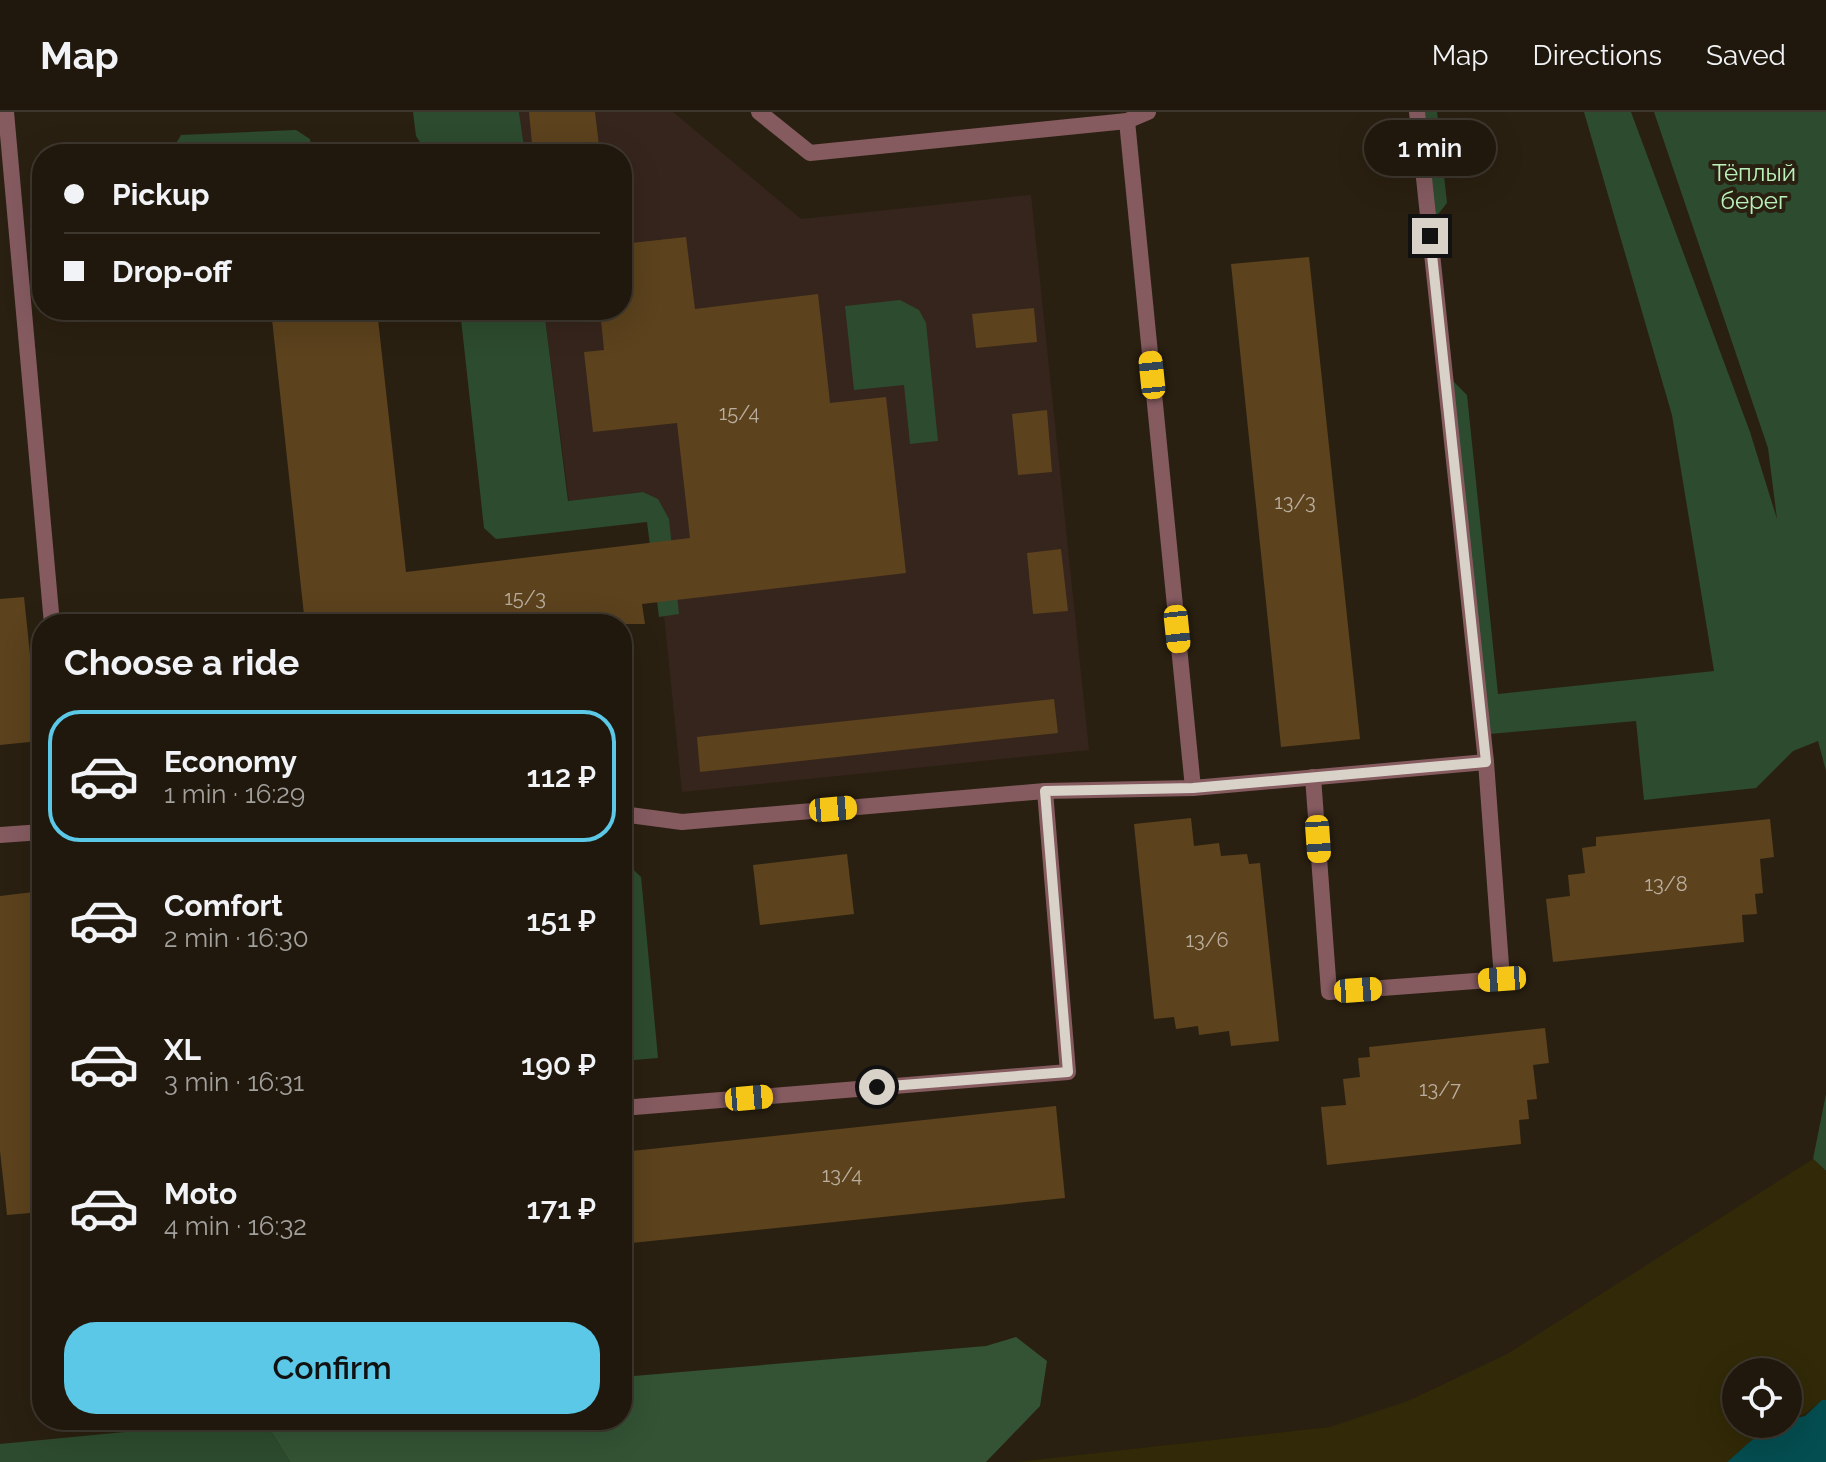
<!DOCTYPE html>
<html lang="en">
<head>
<meta charset="utf-8">
<style>
  :root { --surface:#20180d; --page:#2d251b; --text:#f1f3f6; --muted:#a2a09d; --line:#3d372e; --accent:#5ac8e6 }
  body { margin:0; font-family:Raleway,sans-serif; background:var(--page); color:var(--text); height:100vh; display:flex; flex-direction:column; font-size:30px; white-space:nowrap }
  * { box-sizing:border-box; margin:0 }
  p { font-size:26px; color:var(--muted) }
  .icon { flex:none; width:44px; height:44px; fill:none; stroke:currentColor; stroke-width:2; stroke-linecap:round; stroke-linejoin:round }
  .map { position:relative; flex:1; overflow:hidden }
  .sheet { position:absolute; left:32px; top:502px; width:600px; height:816px; display:flex; flex-direction:column; background:var(--surface); border-radius:32px; box-shadow:0 8px 32px #0002,0 0 0 2px var(--line) }
  .sheet>* { flex:none }
  .top-card { position:absolute; left:32px; top:32px; width:600px; height:176px; border-radius:32px; box-shadow:0 8px 32px #0002,0 0 0 2px var(--line); display:grid; align-content:center; height:176px; padding:0 32px; background:var(--surface) }
  .fabs { position:absolute; left:1722px; top:1246px; display:grid; gap:16px }
  .fabs a { display:grid; place-items:center; width:80px; height:80px; border-radius:50%; background:var(--surface); box-shadow:0 8px 32px #0002,0 0 0 2px var(--line); font-size:40px }
  .end { position:absolute; width:36px; height:36px; margin:-18px; border:10px solid #d9d2c9; background:#111; box-shadow:0 0 0 4px #111 }
  .from { border-radius:50% }
  .bubble { position:absolute; height:56px; border-radius:28px; background:var(--surface); box-shadow:0 8px 32px #0002,0 0 0 2px var(--line); font-size:26px; font-weight:600; line-height:56px; text-align:center }
  .car { position:absolute; width:24px; height:48px; margin:-24px -12px; border-radius:10px; box-shadow:0 0 6px 2px #0007; background:linear-gradient(#f5c518 24%,#345 0 40%,#f5c518 0 76%,#345 0 86%,#f5c518 0) }
  .top-card b { display:flex; align-items:center; gap:28px; height:76px; font-size:30px }
  .top-card b+b { border-top:2px solid var(--line) }
  .top-card i { width:20px; height:20px; background:var(--text) }
  ul { padding:0; list-style:none }
  li { display:flex; align-items:center; gap:24px; height:132px; margin:0 16px 12px; padding:0 16px; border:4px solid transparent; border-radius:32px }
  li div { flex:1 }
  li b { display:block; font-size:30px }
  li em { font-style:normal; font-weight:600 }
  li.active { border-color:var(--accent) }
  li>.icon { width:72px; height:72px; stroke-width:1.5 }
  h2 { padding:0 32px; font-size:36px; line-height:96px }
  .button { display:flex; gap:16px; margin-top:auto; padding:16px 32px }
  .button a { flex:1; height:92px; border-radius:32px; background:var(--accent); color:#111; font-size:32px; font-weight:600; line-height:92px; text-align:center }
  header { display:flex; align-items:center; gap:48px; box-sizing:border-box; height:112px; padding:0 40px; background:var(--surface); border-bottom:2px solid var(--line) }
  header strong { font-size:38px }
  nav { display:flex; gap:44px; margin-inline-start:auto; font-size:28px }
  .map>svg:first-child { display:block }
  .education { fill:#36251c }
  .green { fill:#2d4b2e }
  .forest { fill:#335334 }
  .sand { fill:#312907 }
  .water { fill:#044d50 }
  .building { fill:#5c421d }
  .lines { fill:none; stroke-linecap:round; stroke-linejoin:round }
  .service { stroke:#855b60; stroke-width:16 }
  .minor { stroke:#855b60; stroke-width:16 }
  .route { stroke:#d9d2c9; stroke-width:10 }
  .labels { text-anchor:middle; dominant-baseline:central; stroke-width:8; stroke-linejoin:round; paint-order:stroke }
  .number-label { font-size:20px; fill:#baae9e }
  .park-label { font-size:24px; fill:#bbf2bb; stroke:#2a2011 }
</style>
</head>
<body>
<header>
<strong>Map</strong>
<nav><a>Map</a><a>Directions</a><a>Saved</a></nav>
</header>
<div class="map">
<svg width="1826" height="1350" viewBox="0 0 1826 1350">
  <rect width="100%" height="100%" fill="#2a2011"/>
  <path class="education" d="M519,0H673L801,107L1031,83L1089,638L682,680L652,384L643,380L569,389L544,198H622V42H525Z"/>
  <g class="green">
    <path d="M413,0H519L525,42H443L441,34L423,35L416,24Z"/>
    <path d="M1424,0H1437L1447,91L1435,106Z"/>
    <path d="M1584,0H1631L1750,320L1777,407L1768,336L1654,0H1826V659L1818,629L1793,639L1756,676L1644,688L1636,609L1490,622L1452,268L1467,283L1498,582L1714,559L1672,303Z"/>
    <path d="M296,18L310,27L312,42H170L181,23Z"/>
    <path d="M900,188L919,198L926,211L938,329L910,332L904,273L854,278L845,194Z"/>
    <path d="M460,198H544L568,389L643,380L658,387L669,407L679,502L659,505L647,410L496,427L484,416Z"/>
    <path d="M622,747L641,765L658,946L622,949Z"/>
    <path d="M1826,982V1059L1813,1047Z"/>
    <path d="M249,1308H264L290,1350H0V1332Z"/>
  </g>
  <path class="forest" d="M1016,1225L1047,1249L1040,1294L986,1350H290L264,1308H622V1265L986,1234Z"/>
  <path class="sand" d="M1813,1047L1826,1059V1288C1810,1294 1810,1303 1788,1308V1260H1736V1312H1779L1760,1322L1727,1350H1015L1330,1315L1408,1289L1507,1242Z"/>
  <path class="water" d="M1822,1288H1826V1350H1727C1744,1336 1765,1312 1788,1312V1308L1805,1304Z"/>
  <g class="building">
    <path d="M529,0H595L600,42H533Z"/>
    <path d="M686,125L695,197L818,182L830,291L886,285L906,461L642,492L645,512H305L271,198H377L406,460L690,426L677,311L593,320L584,240L604,238L600,198H622V132Z"/>
    <path d="M1309,145L1360,627L1281,635L1231,152Z"/>
    <path d="M1034,196L1037,230L976,236L972,202Z"/>
    <path d="M1047,298L1052,360L1018,363L1012,302Z"/>
    <path d="M1061,437L1068,499L1033,502L1027,441Z"/>
    <path d="M24,485L39,629L0,633V487Z"/>
    <path d="M1054,587L1058,621L700,660L697,625Z"/>
    <path d="M1191,706L1194,734L1219,731L1221,744L1247,742L1249,752L1260,751L1279,929L1231,934L1229,919L1199,923L1198,914L1176,917L1174,905L1154,907L1134,712Z"/>
    <path d="M1770,707L1774,745L1760,747L1763,781L1755,782L1757,802L1742,803L1744,830L1553,850L1546,787L1570,784L1568,763L1585,761L1582,736L1596,734V725Z"/>
    <path d="M847,742L854,802L760,813L753,753Z"/>
    <path d="M42,779V1100L7,1103L0,1039V784Z"/>
    <path d="M1545,916L1549,951L1533,953L1537,987L1527,988L1529,1007L1519,1008L1521,1032L1327,1053L1321,995L1346,993L1343,967L1360,965L1358,946L1370,945L1369,935Z"/>
    <path d="M1056,994L1065,1086L622,1132V1040Z"/>
  </g>
  <g class="lines">
    <g class="service">
      <path d="M6,0L52,512"/>
      <path d="M759,0L810,41L1127,9L1148,0"/>
      <path d="M1127,9L1193,676"/>
      <path d="M1313,665L1329,880L1502,867L1486,650"/>
      <path d="M0,723L42,720"/>
      <path d="M622,996L1068,960L1045,679"/>
    </g>
    <path class="minor" d="M622,702L682,710L1045,679L1193,676L1486,650L1417,0"/>
  </g>
  <g class="lines">
    <path class="route" d="M877,975L1068,960L1045,679L1193,676L1486,650L1430,124"/>
  </g>
  <g class="labels">
    <g class="number-label">
      <text x="739" y="301">15/4</text>
      <text x="1295" y="390">13/3</text>
      <text x="525" y="486">15/3</text>
      <text x="1666" y="772">13/8</text>
      <text x="1207" y="828">13/6</text>
      <text x="1440" y="977">13/7</text>
      <text x="842" y="1063">13/4</text>
    </g>
    <g class="park-label">
      <text x="1754" y="60">Тёплый<tspan x="1754" dy="28">берег</tspan></text>
    </g>
  </g>
</svg>
<div class="fabs">
<a><svg class="icon" aria-label="locate" viewBox="0 0 24 24"><circle cx="12" cy="12" r="6"/><path d="M12 2v4M12 18v4M2 12h4M18 12h4"/></svg></a>
</div>
<i class="end from" style="left:877px;top:975px"></i>
<i class="end" style="left:1430px;top:124px"></i>
<div class="bubble" style="left:1364px;top:8px;width:132px">1 min</div>
<i class="car" style="left:1152px;top:263px;rotate:354deg"></i>
<i class="car" style="left:1177px;top:517px;rotate:174deg"></i>
<i class="car" style="left:833px;top:697px;rotate:85deg"></i>
<i class="car" style="left:1318px;top:727px;rotate:176deg"></i>
<i class="car" style="left:1502px;top:867px;rotate:266deg"></i>
<i class="car" style="left:1358px;top:878px;rotate:86deg"></i>
<i class="car" style="left:749px;top:986px;rotate:85deg"></i>
<div class="top-card">
<b><i class="from"></i>Pickup</b>
<b><i></i>Drop-off</b>
</div>
<section class="sheet">
<h2>Choose a ride</h2>
<ul>
<li class="active"><svg class="icon" aria-label="car" viewBox="0 0 24 24"><path d="M5 17H2v-5l4-1 3-4h7l3 4 3 1v5h-3M9 17h6M6 11h13"/><circle cx="7" cy="17" r="2"/><circle cx="17" cy="17" r="2"/></svg><div><b>Economy</b><p>1 min · 16:29</p></div><em>112 ₽</em></li>
<li><svg class="icon" aria-label="car" viewBox="0 0 24 24"><path d="M5 17H2v-5l4-1 3-4h7l3 4 3 1v5h-3M9 17h6M6 11h13"/><circle cx="7" cy="17" r="2"/><circle cx="17" cy="17" r="2"/></svg><div><b>Comfort</b><p>2 min · 16:30</p></div><em>151 ₽</em></li>
<li><svg class="icon" aria-label="car" viewBox="0 0 24 24"><path d="M5 17H2v-5l4-1 3-4h7l3 4 3 1v5h-3M9 17h6M6 11h13"/><circle cx="7" cy="17" r="2"/><circle cx="17" cy="17" r="2"/></svg><div><b>XL</b><p>3 min · 16:31</p></div><em>190 ₽</em></li>
<li><svg class="icon" aria-label="car" viewBox="0 0 24 24"><path d="M5 17H2v-5l4-1 3-4h7l3 4 3 1v5h-3M9 17h6M6 11h13"/><circle cx="7" cy="17" r="2"/><circle cx="17" cy="17" r="2"/></svg><div><b>Moto</b><p>4 min · 16:32</p></div><em>171 ₽</em></li>
</ul>
<div class="button"><a>Confirm</a></div>
</section>
</div>
</body>
</html>
